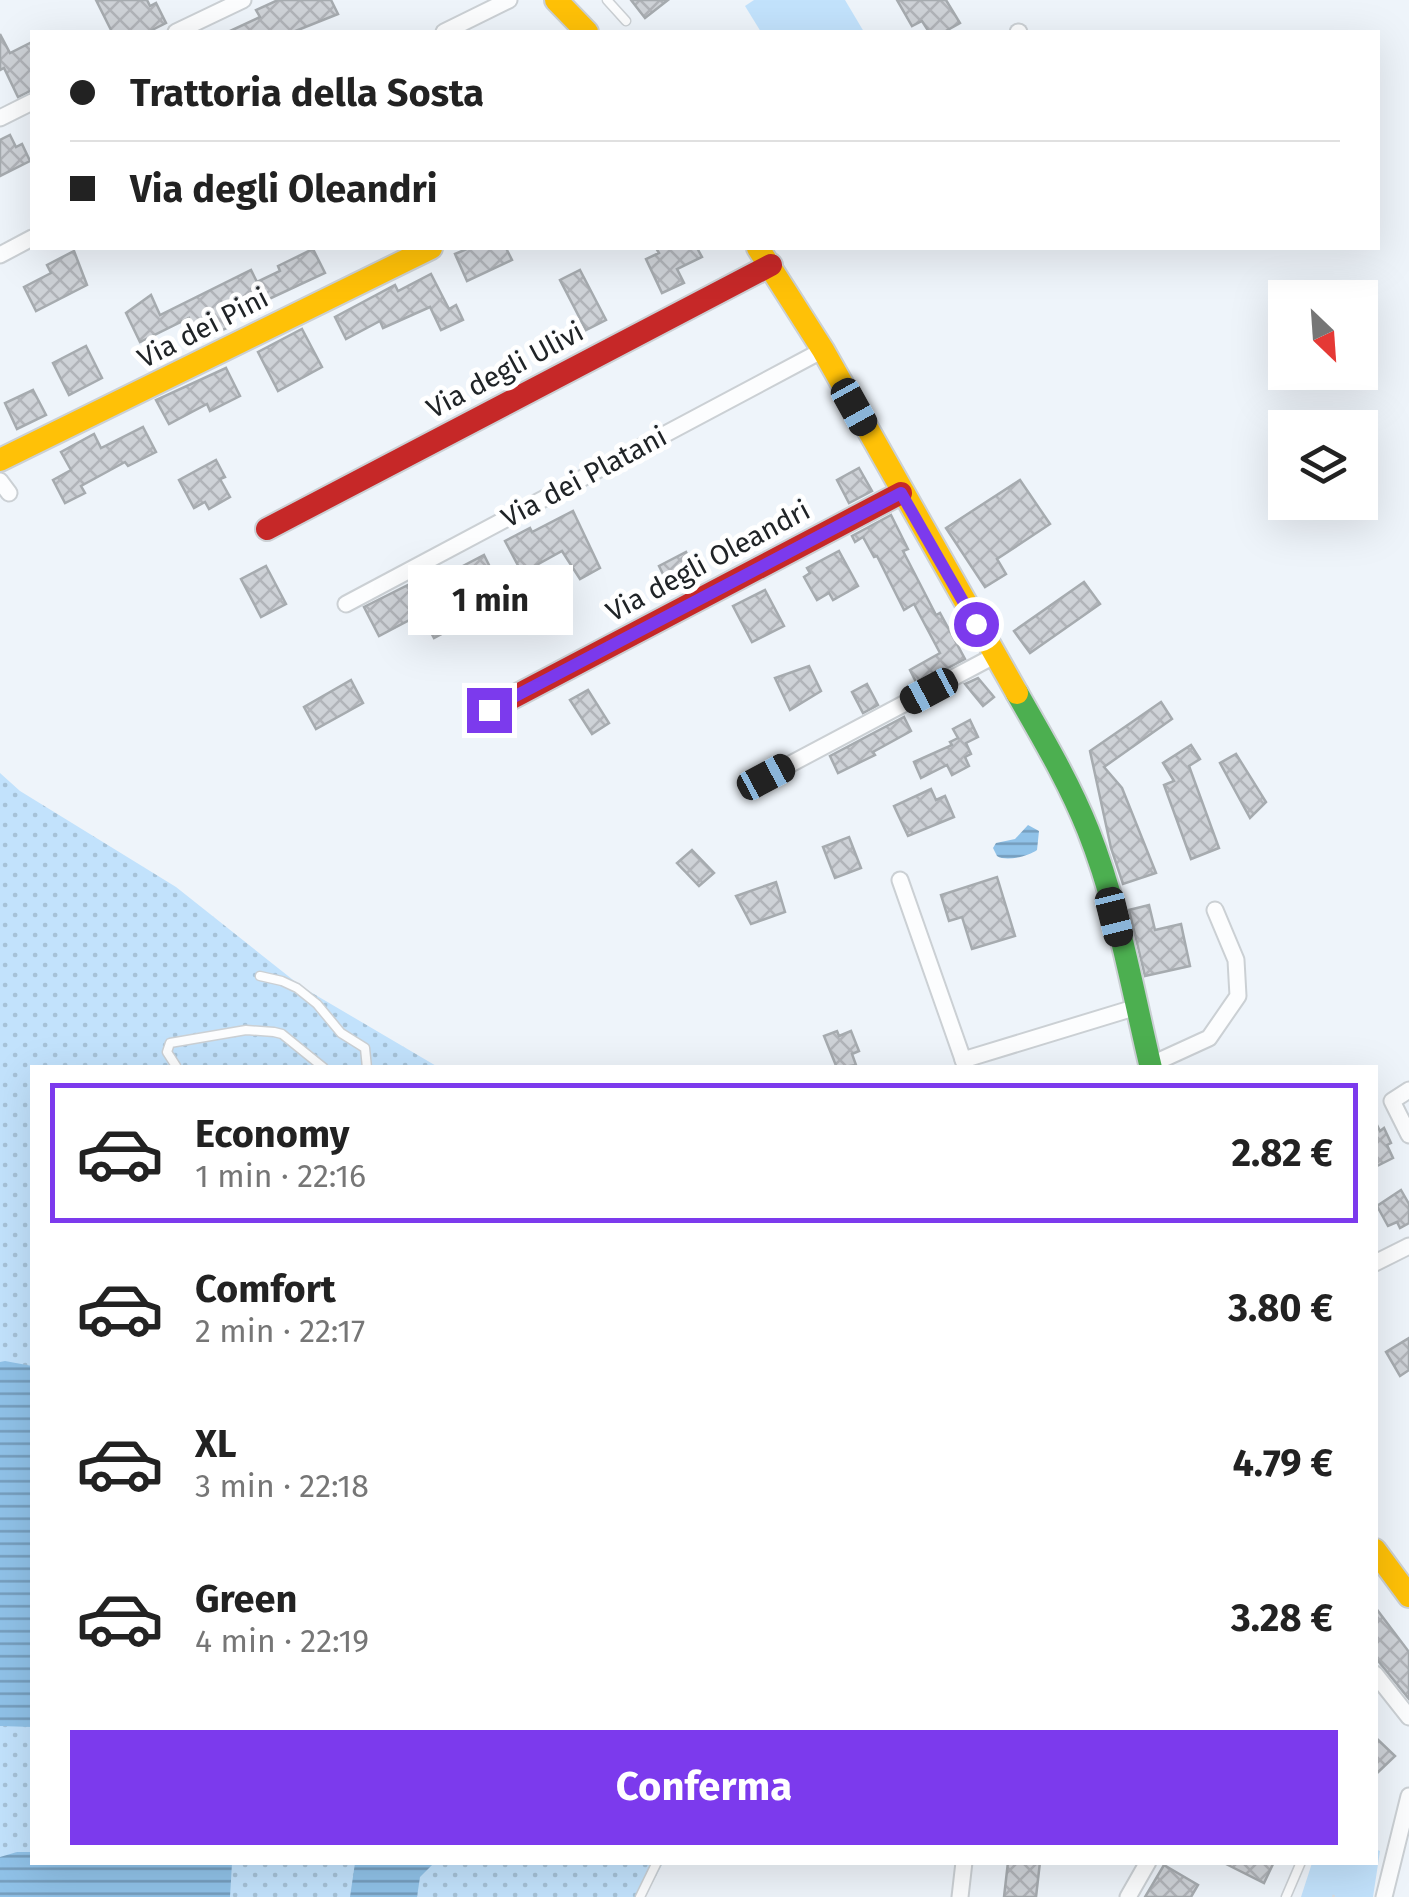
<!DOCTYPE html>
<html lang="it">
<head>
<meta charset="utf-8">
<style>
  :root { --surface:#fff; --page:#f6f6f6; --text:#222; --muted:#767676; --line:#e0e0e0; --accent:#7c3aed }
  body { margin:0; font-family:"Fira Sans",sans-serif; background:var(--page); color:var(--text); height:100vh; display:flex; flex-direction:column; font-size:38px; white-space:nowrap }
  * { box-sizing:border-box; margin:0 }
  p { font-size:32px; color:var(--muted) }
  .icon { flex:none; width:55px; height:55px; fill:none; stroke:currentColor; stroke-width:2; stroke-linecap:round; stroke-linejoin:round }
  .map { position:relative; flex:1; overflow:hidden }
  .side { position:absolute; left:30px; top:1065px; width:1348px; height:800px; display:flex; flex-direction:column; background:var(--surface); border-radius:0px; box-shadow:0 10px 40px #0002 }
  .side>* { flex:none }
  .guide { position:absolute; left:30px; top:30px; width:1350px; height:220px; border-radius:0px; box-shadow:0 10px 40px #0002; display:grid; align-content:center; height:220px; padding:0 40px; background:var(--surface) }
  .needle { width:65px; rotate:155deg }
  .buttons { position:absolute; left:1268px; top:280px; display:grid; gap:20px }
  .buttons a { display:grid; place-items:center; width:110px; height:110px; border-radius:0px; background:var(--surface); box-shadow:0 10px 40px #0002; font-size:50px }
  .end { position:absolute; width:45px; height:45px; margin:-22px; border:12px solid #7c3aed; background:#fff; box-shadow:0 0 0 5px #fff }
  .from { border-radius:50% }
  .bubble { position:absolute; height:70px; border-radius:0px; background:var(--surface); box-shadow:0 10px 40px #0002; font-size:32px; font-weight:700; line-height:70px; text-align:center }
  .car { position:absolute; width:30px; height:60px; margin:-30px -15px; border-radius:12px; box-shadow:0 0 8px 2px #0007; background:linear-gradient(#222 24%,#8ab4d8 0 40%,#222 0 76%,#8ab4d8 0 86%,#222 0) }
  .guide b { display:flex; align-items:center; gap:35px; height:95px; font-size:38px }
  .guide b+b { border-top:2px solid var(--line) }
  .guide i { width:25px; height:25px; background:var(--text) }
  ul { padding:18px 0 0; list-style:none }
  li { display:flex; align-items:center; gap:30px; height:140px; margin:0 20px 15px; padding:0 20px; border:5px solid transparent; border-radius:0px }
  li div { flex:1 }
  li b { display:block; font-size:38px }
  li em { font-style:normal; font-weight:700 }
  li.current { border-color:var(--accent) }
  li>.icon { width:90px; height:90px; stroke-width:1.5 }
  .button { display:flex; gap:20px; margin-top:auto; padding:20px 40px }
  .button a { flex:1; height:115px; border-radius:0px; background:var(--accent); color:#fff; font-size:40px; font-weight:700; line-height:115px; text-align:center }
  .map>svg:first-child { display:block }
  .grass { fill:url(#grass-dots) }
  .park { fill:#c2e2fc }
  .water { fill:url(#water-rules) }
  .building { fill:url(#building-cross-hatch); stroke:#a6abaf; stroke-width:2.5 }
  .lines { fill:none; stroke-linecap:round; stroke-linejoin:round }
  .lane-casing { stroke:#cbd0d4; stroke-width:11 }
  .street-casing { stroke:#cbd0d4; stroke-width:19 }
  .fast-casing { stroke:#cbd0d4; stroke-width:26 }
  .slow-casing { stroke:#cbd0d4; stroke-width:26 }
  .jam-casing { stroke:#cbd0d4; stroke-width:26 }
  .path { stroke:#dadcde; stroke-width:2.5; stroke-dasharray:5 5; stroke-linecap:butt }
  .lane { stroke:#fcfdfe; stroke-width:8 }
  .street { stroke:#fcfdfe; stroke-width:15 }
  .fast { stroke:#4caf50; stroke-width:22 }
  .slow { stroke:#ffc107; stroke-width:22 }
  .jam { stroke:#c62828; stroke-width:22 }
  .route { stroke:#7c3aed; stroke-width:12 }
  .labels { text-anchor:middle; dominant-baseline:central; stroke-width:10; stroke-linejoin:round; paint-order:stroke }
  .street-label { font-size:28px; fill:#202427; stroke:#fff }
</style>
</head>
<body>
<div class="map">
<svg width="1409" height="1897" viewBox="0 0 1409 1897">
  <defs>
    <pattern id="grass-dots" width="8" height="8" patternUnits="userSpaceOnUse" patternTransform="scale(2.5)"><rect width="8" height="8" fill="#c2e2fc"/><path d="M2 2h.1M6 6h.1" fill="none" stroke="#a6c2d8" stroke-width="1.8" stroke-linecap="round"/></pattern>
    <pattern id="water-rules" width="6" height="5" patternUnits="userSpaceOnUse" patternTransform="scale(2.5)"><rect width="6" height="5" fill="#90c2e8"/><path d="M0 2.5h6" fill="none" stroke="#759dbc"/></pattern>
    <pattern id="building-cross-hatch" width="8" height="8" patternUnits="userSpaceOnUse" patternTransform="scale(2.5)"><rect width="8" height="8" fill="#ced2d7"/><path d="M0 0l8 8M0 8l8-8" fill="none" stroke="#b1b4b9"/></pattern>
  </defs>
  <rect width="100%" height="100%" fill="#eef4fa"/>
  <path class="grass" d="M0,773L20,791L176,887L302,987L438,1067L32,1068V1862L663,1863L645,1897H0Z"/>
  <g class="park">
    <path d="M754,0H845L864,32H761L745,6Z"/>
    <path d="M1375,1849L1380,1851L1373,1897H1301L1312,1863L1375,1862Z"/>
  </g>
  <g class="water">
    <path d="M1028,825L1039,831L1037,850C1029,856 1006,862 997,856L993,848L996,843L1015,839Z"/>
    <path d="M5,1361L32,1366V1727L0,1726V1362Z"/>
    <path d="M17,1852H32V1862L232,1863L230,1897H0V1857Z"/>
    <path d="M355,1863V1862L434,1863L420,1877L417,1897H350Z"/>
  </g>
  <g class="building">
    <path d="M96,0H147L150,6L156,3L166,23L148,32H112Z"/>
    <path d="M278,0H331L338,14L293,32H228L260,17L256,10Z"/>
    <path d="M631,0H668L645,18Z"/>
    <path d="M897,0H946L960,23L944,32H929L922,21L912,26Z"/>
    <path d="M0,34L10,53L32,42V90L18,97L4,68L0,70Z"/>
    <path d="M10,135L16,147L22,144L30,161L0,176V140Z"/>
    <path d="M469,248H506L512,260L467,281L455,254Z"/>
    <path d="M656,248H697L702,257L677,269L684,283L662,293L646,259L659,253Z"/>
    <path d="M313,249L325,273L256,305L253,299L221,315L227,328L199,341L189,318L140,342L126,313L151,295L160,315L251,270L257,282L280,271L278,266Z"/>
    <path d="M74,251L87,285L36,311L24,287L51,273L47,265Z"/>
    <path d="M580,270L606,320L586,330L560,280Z"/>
    <path d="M431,274L449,309L456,305L463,320L441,330L430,307L383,328L380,321L346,339L335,317L395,285L398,291Z"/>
    <path d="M302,329L322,367L278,391L258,352Z"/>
    <path d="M86,346L102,378L69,395L53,363Z"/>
    <path d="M226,368L240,396L210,411L207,404L169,424L156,400Z"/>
    <path d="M33,390L46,415L17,429L5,403Z"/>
    <path d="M143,427L156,452L128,466L125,462L81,486L85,493L65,503L53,480L71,470L61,452L94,434L101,448Z"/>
    <path d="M216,460L225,477L220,479L230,497L209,509L205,502L194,508L179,480Z"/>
    <path d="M859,468L872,491L849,503L837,480Z"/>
    <path d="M1020,480L1050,524L997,559L1006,574L985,587L946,528Z"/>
    <path d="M573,511L600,568L580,579L562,551L522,573L505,541L530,528L532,532Z"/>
    <path d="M891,515L908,549L903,551L936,615L940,613L965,659L917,684L910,670L940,653L914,604L904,610L877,556L874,557L863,537L855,542L852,536Z"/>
    <path d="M839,551L858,586L833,600L829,593L817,600L804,577L810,573L807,568Z"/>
    <path d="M686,552L699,578L672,592L659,566Z"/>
    <path d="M484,555L493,573L483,577L488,587L453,606L462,623L434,638L421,614L379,636L364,607L434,572L438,579Z"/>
    <path d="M266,566L286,604L261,617L241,579Z"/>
    <path d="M1084,582L1100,604L1030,653L1014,631Z"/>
    <path d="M765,590L784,626L752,642L733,606Z"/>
    <path d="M809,666L821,691L790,710L775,678Z"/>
    <path d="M978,678L994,697L983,706L965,684Z"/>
    <path d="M351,680L363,703L316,729L304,707Z"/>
    <path d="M867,684L878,705L863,713L852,692Z"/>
    <path d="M588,690L609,723L592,734L570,700Z"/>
    <path d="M1161,702L1172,719L1104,767L1122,788L1156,873L1123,884L1111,848L1090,751Z"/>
    <path d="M904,717L911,731L873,752L875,755L838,773L830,756Z"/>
    <path d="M970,720L978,737L966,743L971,754L965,757L969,766L952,775L947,765L921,778L914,762L952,745L950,742L958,738L953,729Z"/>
    <path d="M1191,745L1200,759L1189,766L1219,848L1191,859L1164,785L1174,781L1163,763Z"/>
    <path d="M1236,754L1266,802L1250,818L1220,763Z"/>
    <path d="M931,789L936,800L945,796L954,817L908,836L894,806Z"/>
    <path d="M849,837L861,868L835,878L823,847Z"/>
    <path d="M692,850L714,873L699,886L677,863Z"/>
    <path d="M997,877L1015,936L972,949L962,917L949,921L941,895Z"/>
    <path d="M776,882L785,912L751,924L736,896Z"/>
    <path d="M1149,905L1155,930L1181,924L1190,966L1145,976L1129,910Z"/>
    <path d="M837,1031L839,1036L851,1031L859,1051L852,1054L856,1065L837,1068L824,1036Z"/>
    <path d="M1375,1121L1380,1131L1384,1128L1391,1143L1387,1145L1393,1158L1375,1167Z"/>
    <path d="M1401,1190L1409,1204V1223L1400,1228L1397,1222L1388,1226L1377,1206Z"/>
    <path d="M1409,1338V1370L1400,1376L1386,1352Z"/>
    <path d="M1375,1607L1409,1652V1699L1375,1657Z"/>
    <path d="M1375,1737L1395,1756L1375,1775Z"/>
    <path d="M1008,1862H1040L1036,1897H1004Z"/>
    <path d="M1222,1862H1274L1264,1883Z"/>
    <path d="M1164,1865L1198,1885L1191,1897H1145Z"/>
  </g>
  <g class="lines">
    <g class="lane-casing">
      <g id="lane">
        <path d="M607,0L626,21"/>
        <path d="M260,976L282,981L297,988L317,1004L341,1033L365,1048L367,1068"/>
        <path d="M176,1066L167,1052L170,1043L246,1030L274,1032L282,1034L324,1068"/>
        <path d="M640,1897L657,1862"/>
        <path d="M1286,1897L1301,1862"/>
      </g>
    </g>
    <g class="street-casing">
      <g id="street">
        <path d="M176,32L243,0"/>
        <path d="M444,32L509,0"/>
        <path d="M1018,32H1019"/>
        <path d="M0,118L32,102"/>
        <path d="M0,255L32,238"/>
        <path d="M0,481L9,493"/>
        <path d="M346,604L823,350"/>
        <path d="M766,777L994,656"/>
        <path d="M900,880L966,1068"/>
        <path d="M963,1060L1137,1007"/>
        <path d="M1150,1065L1209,1038L1238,996L1236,960L1215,910"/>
        <path d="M1409,1090L1392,1101L1409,1135"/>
        <path d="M1375,1263L1409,1246"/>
        <path d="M1375,1674L1409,1717"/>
        <path d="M960,1897L964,1862"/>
        <path d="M1128,1897L1148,1862"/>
        <path d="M1384,1897L1409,1796"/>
      </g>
    </g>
    <g class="fast-casing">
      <path id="fast" d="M1017,693C1042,737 1069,782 1088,830C1118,905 1132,989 1151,1068"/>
    </g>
    <g class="slow-casing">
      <g id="slow">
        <path d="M556,0L587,32"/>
        <path d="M758,248L823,350L1017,693"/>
        <path d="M0,460L431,248"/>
        <path d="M1375,1550L1409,1596"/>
      </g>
    </g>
    <g class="jam-casing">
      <g id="jam">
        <path d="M267,529L771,265"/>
        <path d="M489,710L901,493"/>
      </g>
    </g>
    <path class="path" d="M1333,1897L1334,1895"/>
    <use href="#lane" class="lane"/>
    <use href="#street" class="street"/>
    <use href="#fast" class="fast"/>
    <use href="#slow" class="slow"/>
    <use href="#jam" class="jam"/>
  </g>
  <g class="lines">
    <path class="route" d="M489,710L901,493L976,624"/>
  </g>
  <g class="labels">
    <g class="street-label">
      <text transform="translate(203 328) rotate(-27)">Via dei Pini</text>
      <text transform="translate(505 370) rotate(-28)">Via degli Ulivi</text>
      <text transform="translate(584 477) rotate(-28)">Via dei Platani</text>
      <text transform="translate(708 561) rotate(-28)">Via degli Oleandri</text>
    </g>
  </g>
</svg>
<div class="buttons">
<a><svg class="needle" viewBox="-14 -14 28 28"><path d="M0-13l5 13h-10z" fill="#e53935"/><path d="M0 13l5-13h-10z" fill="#767676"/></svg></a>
<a><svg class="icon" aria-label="layers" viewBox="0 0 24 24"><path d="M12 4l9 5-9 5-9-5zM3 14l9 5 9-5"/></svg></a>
</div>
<i class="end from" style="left:976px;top:624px"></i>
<i class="end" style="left:489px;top:710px"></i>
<div class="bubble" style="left:408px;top:565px;width:165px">1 min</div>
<i class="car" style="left:854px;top:407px;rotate:151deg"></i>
<i class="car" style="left:929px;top:691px;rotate:242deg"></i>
<i class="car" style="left:766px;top:777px;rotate:62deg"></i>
<i class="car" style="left:1114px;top:917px;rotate:166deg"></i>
<div class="guide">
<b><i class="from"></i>Trattoria della Sosta</b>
<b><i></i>Via degli Oleandri</b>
</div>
<section class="side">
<ul>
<li class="current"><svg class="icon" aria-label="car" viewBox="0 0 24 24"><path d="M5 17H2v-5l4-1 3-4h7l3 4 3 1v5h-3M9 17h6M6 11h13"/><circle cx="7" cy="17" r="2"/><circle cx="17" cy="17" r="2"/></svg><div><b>Economy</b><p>1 min · 22:16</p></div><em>2.82 €</em></li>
<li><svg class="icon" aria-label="car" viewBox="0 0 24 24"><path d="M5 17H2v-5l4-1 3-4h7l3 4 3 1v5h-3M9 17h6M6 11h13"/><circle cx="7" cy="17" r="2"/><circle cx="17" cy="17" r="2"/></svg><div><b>Comfort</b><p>2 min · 22:17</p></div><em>3.80 €</em></li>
<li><svg class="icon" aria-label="car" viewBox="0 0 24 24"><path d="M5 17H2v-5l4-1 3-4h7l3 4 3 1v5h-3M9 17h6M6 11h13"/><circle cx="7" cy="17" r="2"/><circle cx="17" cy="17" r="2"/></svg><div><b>XL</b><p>3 min · 22:18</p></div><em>4.79 €</em></li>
<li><svg class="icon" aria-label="car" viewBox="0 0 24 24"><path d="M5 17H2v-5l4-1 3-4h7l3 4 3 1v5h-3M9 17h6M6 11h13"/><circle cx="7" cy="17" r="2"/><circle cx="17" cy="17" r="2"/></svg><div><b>Green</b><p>4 min · 22:19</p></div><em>3.28 €</em></li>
</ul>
<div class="button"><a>Conferma</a></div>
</section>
</div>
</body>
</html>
